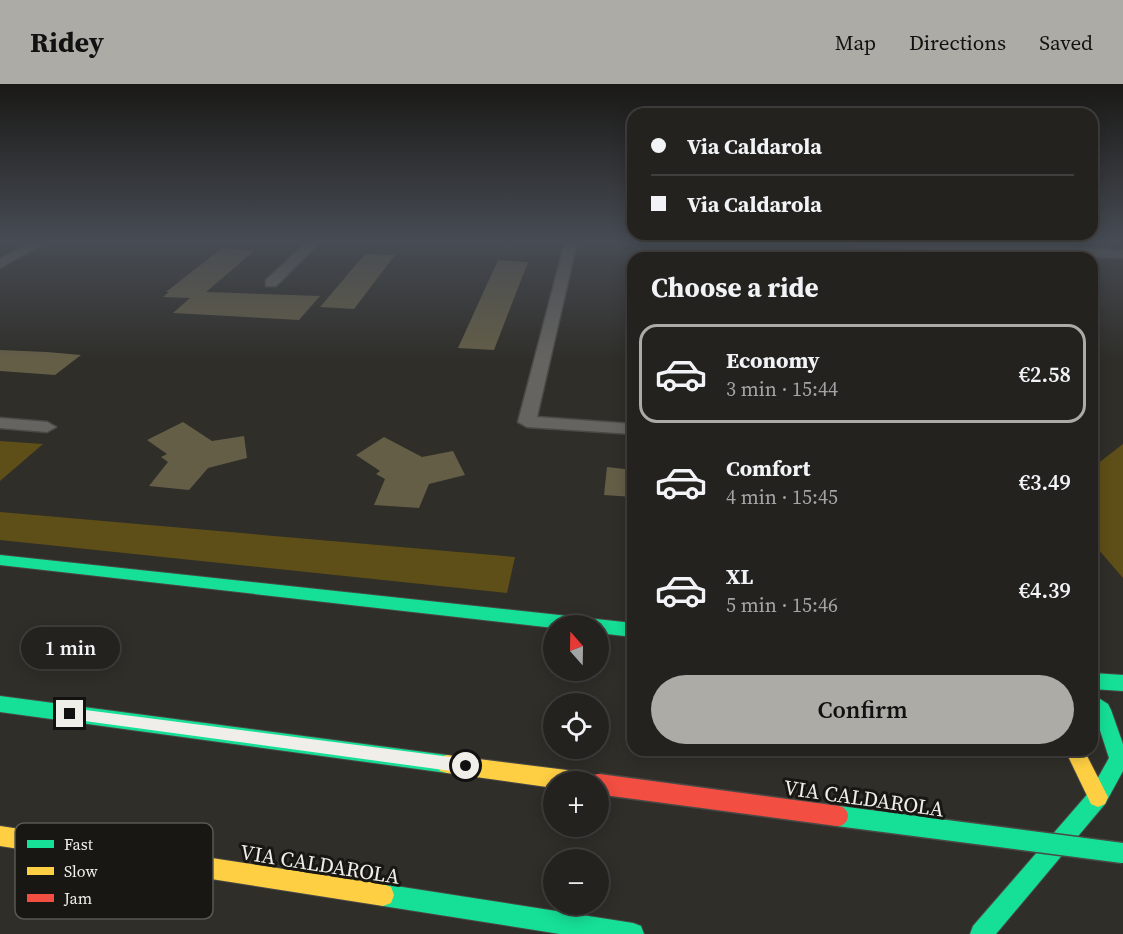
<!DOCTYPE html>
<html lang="en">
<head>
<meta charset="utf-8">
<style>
  :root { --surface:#23221f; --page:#2b2a28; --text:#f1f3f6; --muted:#a3a4a4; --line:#403f3d; --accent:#acaba5 }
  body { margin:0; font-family:"Source Serif 4",serif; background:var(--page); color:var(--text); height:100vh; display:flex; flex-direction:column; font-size:22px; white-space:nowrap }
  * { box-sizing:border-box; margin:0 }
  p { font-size:20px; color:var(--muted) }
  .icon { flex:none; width:33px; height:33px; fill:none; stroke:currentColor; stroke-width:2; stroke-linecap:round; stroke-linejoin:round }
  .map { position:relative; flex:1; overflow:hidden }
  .side { position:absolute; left:627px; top:168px; width:471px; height:504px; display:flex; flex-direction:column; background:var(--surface); border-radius:18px; box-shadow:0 3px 15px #0003,0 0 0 2px var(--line) }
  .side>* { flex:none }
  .hud { position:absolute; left:627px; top:24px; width:471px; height:132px; border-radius:18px; box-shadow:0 3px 15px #0003,0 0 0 2px var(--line); display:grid; align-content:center; height:132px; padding:0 24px; background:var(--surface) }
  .needle { width:39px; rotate:340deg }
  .buttons { position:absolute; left:543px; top:531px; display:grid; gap:12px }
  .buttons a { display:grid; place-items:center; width:66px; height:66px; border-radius:50%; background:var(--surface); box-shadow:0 3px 15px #0003,0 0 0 2px var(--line); font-size:30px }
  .end { position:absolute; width:27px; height:27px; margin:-14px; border:8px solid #efeee8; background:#111; box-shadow:0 0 0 3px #111 }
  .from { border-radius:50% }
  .bubble { position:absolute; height:42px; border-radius:21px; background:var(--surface); box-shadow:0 3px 15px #0003,0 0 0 2px var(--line); font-size:20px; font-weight:600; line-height:42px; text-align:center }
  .hud b { display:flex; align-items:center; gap:21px; height:57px; font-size:22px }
  .hud b+b { border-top:2px solid var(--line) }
  .hud i { width:15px; height:15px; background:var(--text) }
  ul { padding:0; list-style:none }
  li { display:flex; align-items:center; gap:18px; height:99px; margin:0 12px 9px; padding:0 12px; border:3px solid transparent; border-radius:18px }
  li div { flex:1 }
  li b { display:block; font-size:22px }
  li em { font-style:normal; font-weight:600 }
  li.on { border-color:var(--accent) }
  li>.icon { width:54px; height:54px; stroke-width:1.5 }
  h2 { padding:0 24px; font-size:27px; line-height:72px }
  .button { display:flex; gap:12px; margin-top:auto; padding:12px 24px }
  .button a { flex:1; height:69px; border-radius:36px; background:var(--accent); color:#111; font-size:24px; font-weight:600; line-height:69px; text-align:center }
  header { display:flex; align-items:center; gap:36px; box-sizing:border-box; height:84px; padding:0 30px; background:var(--accent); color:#111 }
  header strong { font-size:28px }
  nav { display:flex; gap:33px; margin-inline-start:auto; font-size:21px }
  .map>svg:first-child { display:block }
  .green { fill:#5e4e17 }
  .building { fill:#645e47 }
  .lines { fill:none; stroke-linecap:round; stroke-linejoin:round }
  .street-casing { stroke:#4a4946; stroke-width:3 }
  .fast-casing { stroke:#4a4946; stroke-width:2 }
  .slow-casing { stroke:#4a4946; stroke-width:2 }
  .street { fill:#656460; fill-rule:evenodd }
  .fast { fill:#16e098; fill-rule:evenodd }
  .slow { fill:#ffcf43; fill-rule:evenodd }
  .fast-bridge-casing { stroke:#4a4946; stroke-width:23; stroke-linecap:butt }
  .jam-bridge-casing { stroke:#4a4946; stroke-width:23; stroke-linecap:butt }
  .fast-bridge { stroke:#16e098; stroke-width:20 }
  .jam-bridge { stroke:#f24e42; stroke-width:20 }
  .route { fill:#efeee8 }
  .labels { text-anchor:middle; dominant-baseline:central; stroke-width:6; stroke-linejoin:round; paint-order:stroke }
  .near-street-label { font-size:21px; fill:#efeee8; stroke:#191713 }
  .key { fill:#191713; stroke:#595853; stroke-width:1.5 }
  .key-label { font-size:16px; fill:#efeee8 }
</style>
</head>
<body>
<header>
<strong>Ridey</strong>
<nav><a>Map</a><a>Directions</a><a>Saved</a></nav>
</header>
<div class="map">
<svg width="1123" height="850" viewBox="0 0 1123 850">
  <rect width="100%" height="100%" fill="#2f2e29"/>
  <g class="green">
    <path d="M0,357L43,360L0,397Z"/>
    <path d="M1123,360V494L1092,458V384Z"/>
    <path d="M0,428L515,473L507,509L0,456Z"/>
  </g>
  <g class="building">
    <path d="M222,164L254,167L206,208L320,212L299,236L173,229L190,214L163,213L169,208H166Z"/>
    <path d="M365,170L395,171L354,225L320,223Z"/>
    <path d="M498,176L528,178L494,266L458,264Z"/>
    <path d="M0,266L47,268L81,271L55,291L0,287Z"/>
    <path d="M183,338L212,357L244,352L247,374L208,384L189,406L149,402L168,378L161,373L167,370L147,356Z"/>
    <path d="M384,353L422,373L453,367L465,391L429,400L419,424L374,421L385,395L376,390L380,387L356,371Z"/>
    <path d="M607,383L633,386V413L604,411Z"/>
  </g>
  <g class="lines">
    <g class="street-casing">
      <g id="street">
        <path d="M31,158H46L0,184V175Z"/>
        <path d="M307,158H320L276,202H266V196Z"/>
        <path d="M565,158H577L537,333L633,340V350L527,343L518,338Z"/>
        <path d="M845,158H934L1123,166V174L851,162Z"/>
        <path d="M0,334L47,338L56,343L47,348L0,344Z"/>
      </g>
    </g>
    <g class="fast-casing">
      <g id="fast">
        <path d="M0,471L633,539V553L598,549V542H554V544L0,481Z"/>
        <path d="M1092,589L1123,591V607L1092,605Z"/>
        <path d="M1092,610L1108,620L1111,626L1123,660V687L1105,720L996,850H970L973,842L1091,706L1109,674L1095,631L1092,629Z"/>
        <path d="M0,612L447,671L454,673L457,680L454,687L447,689L0,628Z"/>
        <path d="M383,800L633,839L641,842L644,850H560L383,822L375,819L372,811L375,803Z"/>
      </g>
    </g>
    <g class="slow-casing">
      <g id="slow">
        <path d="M1065,666H1084L1108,713L1105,720L1098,723L1091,720Z"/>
        <path d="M447,671L583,688L590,691L593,698H554V704L447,689L440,687L437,680L440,673Z"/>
        <path d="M0,742L383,800L391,803L394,811L391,819L383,822L0,762Z"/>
      </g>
    </g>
    <use href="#street" class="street"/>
    <use href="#fast" class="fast"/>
    <use href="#slow" class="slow"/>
    <g class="fast-bridge-casing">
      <path id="fast-bridge" d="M838,732L1123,769"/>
    </g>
    <g class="jam-bridge-casing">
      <path id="jam-bridge" d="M598,700L838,732"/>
    </g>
    <use href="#fast-bridge" class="fast-bridge"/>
    <use href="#jam-bridge" class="jam-bridge"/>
  </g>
  <linearGradient id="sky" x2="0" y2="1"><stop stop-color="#1a1917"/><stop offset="0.57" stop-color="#474c54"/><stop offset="1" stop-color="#474c54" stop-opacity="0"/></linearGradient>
  <rect width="1123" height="277" fill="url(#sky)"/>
  <path class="route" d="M70,624L466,675L473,682L466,689L70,635L63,630Z"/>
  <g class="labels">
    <g class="near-street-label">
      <text transform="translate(864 714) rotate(8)">VIA CALDAROLA</text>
      <text transform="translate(320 780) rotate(9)">VIA CALDAROLA</text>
    </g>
  </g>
  <rect x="15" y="739" width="198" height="96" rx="9" class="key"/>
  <rect x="27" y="756" width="27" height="8" fill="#16e098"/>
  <rect x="27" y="783" width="27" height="8" fill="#ffcf43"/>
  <rect x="27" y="810" width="27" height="8" fill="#f24e42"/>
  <g class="key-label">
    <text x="64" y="766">Fast</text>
    <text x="64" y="793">Slow</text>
    <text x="64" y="820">Jam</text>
  </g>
</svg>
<div class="buttons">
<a><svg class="needle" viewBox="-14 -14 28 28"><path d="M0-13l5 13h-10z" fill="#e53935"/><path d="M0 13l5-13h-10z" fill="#a3a4a4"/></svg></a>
<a><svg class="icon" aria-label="locate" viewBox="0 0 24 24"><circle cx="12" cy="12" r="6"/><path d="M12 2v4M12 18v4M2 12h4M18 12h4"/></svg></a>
<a>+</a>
<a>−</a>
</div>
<i class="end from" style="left:466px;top:682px"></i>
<i class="end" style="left:70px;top:630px"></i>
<div class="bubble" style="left:21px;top:543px;width:99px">1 min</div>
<div class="hud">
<b><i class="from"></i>Via Caldarola</b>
<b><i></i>Via Caldarola</b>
</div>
<section class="side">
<h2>Choose a ride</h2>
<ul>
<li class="on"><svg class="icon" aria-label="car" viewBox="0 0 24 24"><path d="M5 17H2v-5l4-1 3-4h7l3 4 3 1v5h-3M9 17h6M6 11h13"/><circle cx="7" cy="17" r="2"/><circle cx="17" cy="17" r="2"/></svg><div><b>Economy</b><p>3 min · 15:44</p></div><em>€2.58</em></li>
<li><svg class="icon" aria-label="car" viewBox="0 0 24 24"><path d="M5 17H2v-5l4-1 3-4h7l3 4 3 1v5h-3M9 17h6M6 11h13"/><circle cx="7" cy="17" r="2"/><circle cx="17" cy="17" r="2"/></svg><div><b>Comfort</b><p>4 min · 15:45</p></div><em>€3.49</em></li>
<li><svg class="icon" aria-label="car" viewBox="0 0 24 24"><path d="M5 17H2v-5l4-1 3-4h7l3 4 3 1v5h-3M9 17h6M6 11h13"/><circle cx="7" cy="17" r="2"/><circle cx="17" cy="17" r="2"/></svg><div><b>XL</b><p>5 min · 15:46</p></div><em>€4.39</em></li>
</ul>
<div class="button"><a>Confirm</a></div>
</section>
</div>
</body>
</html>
